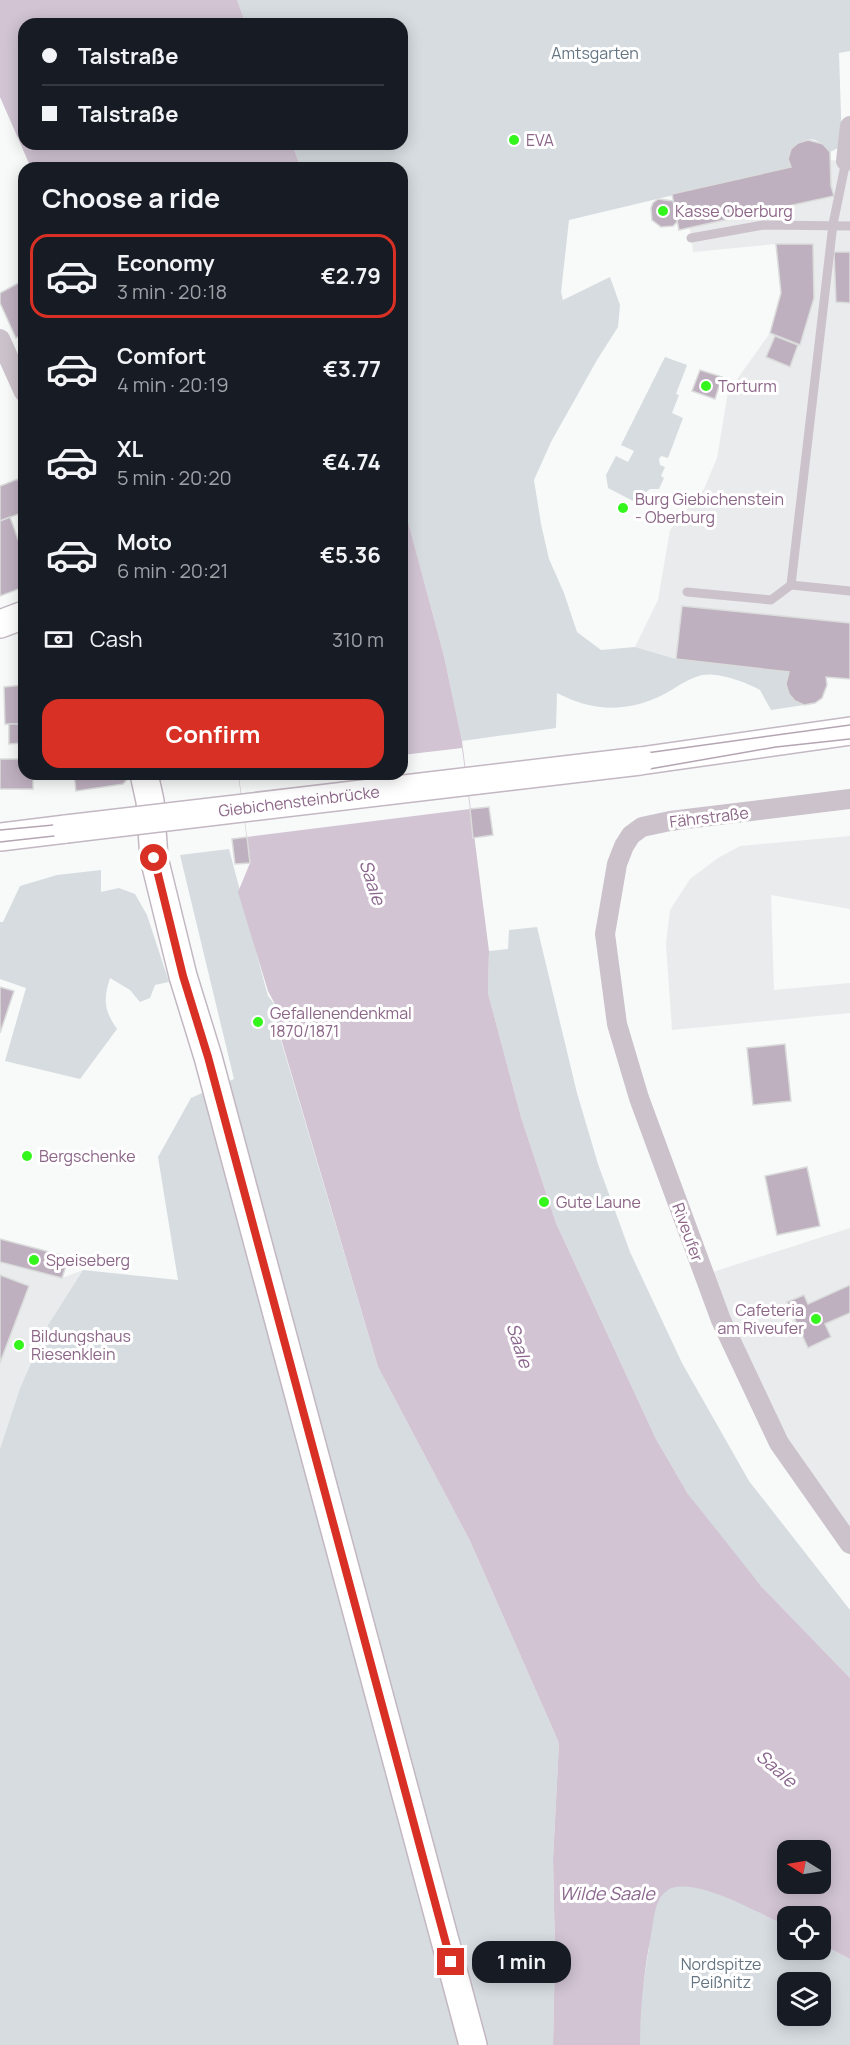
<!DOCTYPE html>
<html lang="en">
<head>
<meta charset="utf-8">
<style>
  :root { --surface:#171b24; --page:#242831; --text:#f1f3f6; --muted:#9ea1a6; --line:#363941; --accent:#d93025 }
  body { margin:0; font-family:Manrope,sans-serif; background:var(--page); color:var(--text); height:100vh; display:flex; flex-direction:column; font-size:22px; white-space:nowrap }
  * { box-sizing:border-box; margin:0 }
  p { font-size:20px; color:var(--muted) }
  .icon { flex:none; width:33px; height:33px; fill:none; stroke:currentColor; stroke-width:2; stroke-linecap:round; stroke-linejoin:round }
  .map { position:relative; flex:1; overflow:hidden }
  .side { position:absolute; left:18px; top:162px; width:390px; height:618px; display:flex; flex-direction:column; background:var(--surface); border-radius:18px; box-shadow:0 3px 15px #0003 }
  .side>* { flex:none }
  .banner { position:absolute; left:18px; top:18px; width:390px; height:132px; border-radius:18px; box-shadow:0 3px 15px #0003; display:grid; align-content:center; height:132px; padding:0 24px; background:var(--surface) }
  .needle { width:39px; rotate:281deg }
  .controls { position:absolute; left:777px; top:1840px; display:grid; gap:12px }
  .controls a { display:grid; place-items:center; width:54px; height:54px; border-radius:12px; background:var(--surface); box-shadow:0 3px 15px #0003; font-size:30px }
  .end { position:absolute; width:27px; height:27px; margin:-14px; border:8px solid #d93025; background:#fff; box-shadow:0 0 0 3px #fff }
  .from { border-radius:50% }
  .bubble { position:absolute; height:42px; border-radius:18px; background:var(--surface); box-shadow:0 3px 15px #0003; font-size:20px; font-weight:700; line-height:42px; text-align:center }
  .banner b { display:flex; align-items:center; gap:21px; height:57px; font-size:22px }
  .banner b+b { border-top:2px solid var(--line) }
  .banner i { width:15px; height:15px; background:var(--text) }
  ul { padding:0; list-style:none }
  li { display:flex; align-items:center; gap:18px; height:84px; margin:0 12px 9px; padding:0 12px; border:3px solid transparent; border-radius:18px }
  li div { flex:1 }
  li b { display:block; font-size:22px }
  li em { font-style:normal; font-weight:700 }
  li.selected { border-color:var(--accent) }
  li>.icon { width:54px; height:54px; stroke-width:1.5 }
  h2 { padding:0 24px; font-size:27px; line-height:72px }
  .pay { display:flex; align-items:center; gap:15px; height:66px; padding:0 24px; font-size:22px }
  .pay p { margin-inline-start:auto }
  .action { display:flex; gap:12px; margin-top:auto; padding:12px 24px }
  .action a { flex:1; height:69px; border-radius:18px; background:var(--accent); color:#fff; font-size:24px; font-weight:700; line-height:69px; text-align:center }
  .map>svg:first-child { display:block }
  .built { fill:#eaebec }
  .green { fill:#d6dce0; fill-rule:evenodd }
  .water { fill:#d2c4d3; fill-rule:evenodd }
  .pier { fill:#f7faf9 }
  .building { fill:#bfb0bf; stroke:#dadcdb; stroke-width:1.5 }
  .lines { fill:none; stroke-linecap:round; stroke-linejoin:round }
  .secondary-casing { stroke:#c3b7c2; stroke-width:30 }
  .lane { stroke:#ccc2cb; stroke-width:9 }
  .street { stroke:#ccc2cb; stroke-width:20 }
  .secondary { stroke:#fff; stroke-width:27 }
  .tram { stroke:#b4a5b2; stroke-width:1.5 }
  .secondary-bridge-casing { stroke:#c3b7c2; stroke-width:30; stroke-linecap:butt }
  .secondary-bridge { stroke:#fff; stroke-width:27 }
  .route { stroke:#d93025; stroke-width:8 }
  .poi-dot { fill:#34f51c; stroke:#fff; stroke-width:2 }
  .labels { text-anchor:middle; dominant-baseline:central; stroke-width:6; stroke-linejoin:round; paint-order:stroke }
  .park-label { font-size:16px; fill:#657582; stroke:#fff }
  .poi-label { font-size:16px; fill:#8c6688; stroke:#fff; text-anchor:start }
  .street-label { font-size:16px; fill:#8c6688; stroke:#fff }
  .water-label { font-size:18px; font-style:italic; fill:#8b678d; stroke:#fff }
</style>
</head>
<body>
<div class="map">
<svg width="850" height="2045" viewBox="0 0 850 2045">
  <rect width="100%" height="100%" fill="#f7faf9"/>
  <g class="built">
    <path d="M808,140L823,144L830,152V160L850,162V679L826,677L827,685L822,698L815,703L804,705L795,701L789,694L786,684L789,672L676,659L635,647L658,600L670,530L704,489L717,458L728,392L770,333L781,293L776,244L693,252L690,228L679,230L672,194L790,167L788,159L798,143Z"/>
    <path d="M850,836V909L771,895L774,990L850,983V1013L672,1030L666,944L670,910L690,879L718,858L740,846Z"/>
    <path d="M850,1228V1285L808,1304L803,1295L788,1303L808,1348L831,1337L825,1324L850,1313V1538L766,1409L713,1272Z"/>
    <path d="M0,1262L62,1278L83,1270L48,1325L20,1388L0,1449Z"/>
  </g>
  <g class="green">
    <path d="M237,0H850V51L839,53L842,146L830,152C812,130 800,139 788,159L791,167L569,220L561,292L563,300L610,277L620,305L618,327L597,360L551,442L534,480L541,524L549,559L564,593L577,632L601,650L635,647L676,659L789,672C782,688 790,698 804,705L771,710L760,690C746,682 718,672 702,675C685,679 671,692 656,698C622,713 589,710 557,693L556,728L462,741L444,656L402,499V168H301L292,144H402V24H246Z"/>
    <path d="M665,357L687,365L676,394L679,395L672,413L683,418L668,458L661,456L659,459L660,465L665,467L661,476L664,478L659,489H650L645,493L639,504L608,488L606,475L616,456L628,462L634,451L621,445Z"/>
    <path d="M229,849L266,989L268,996L276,1006L274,1017L378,1367L470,1541L559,1743L553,1859L555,1952L553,2045H0V1449L20,1388L48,1325L83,1270L178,1280L158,1157L191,1098L234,1079L180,855Z"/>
    <path d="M101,870V892L119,888L135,894L147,915L169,982L155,985L150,998L140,1002L130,990L110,978C103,1000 104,1010 117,1029L80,1079L5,1061L26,988L0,979V922H3L20,886L57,875Z"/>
    <path d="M537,927L577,1093L598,1164L630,1252L682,1363L749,1481L850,1610V1678L761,1586L733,1553L688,1494L656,1439L556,1223L521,1117L488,993L489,951L508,949L509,930Z"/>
    <path d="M691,1867L747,1906L787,1927L788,1950H820L821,1944L850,1959V2045H640V2006L649,1947L652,1883ZM788,1983H820V2016H788Z"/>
  </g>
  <g class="water">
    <path d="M0,0H237L246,24H24V144H292L301,168H31L0,97Z"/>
    <path d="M402,499L444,656L462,741L489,951L488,993L521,1117L556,1223L656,1439L688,1494L761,1586L850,1678V1959L821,1944L820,1917H788L787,1927C761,1914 701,1879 672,1888C668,1889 661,1895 659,1900C654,1909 653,1925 651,1935C644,1972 640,2008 640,2045H553L555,1952L553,1859L559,1743L470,1541L378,1367L277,1025L276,1006L268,991L238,892L250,863L238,774H402ZM788,1851H820V1884H788Z"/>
  </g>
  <path class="pier" d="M462,748L470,809L247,837L239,777L259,774H402V755Z"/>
  <g class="building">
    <path d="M808,140L823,144L830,152L831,186L834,196L679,230L672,194L791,167L788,159L791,149L798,143Z"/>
    <path d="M658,199L673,201L677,222L673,226L661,227L652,220L651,208L653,203Z"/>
    <path d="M776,244H813L814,298L800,345L770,333L781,293Z"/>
    <path d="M834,252H850V303L836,302Z"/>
    <path d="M24,280V344L20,336L16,338L0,303V293Z"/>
    <path d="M775,336L798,345L790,367L766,357Z"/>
    <path d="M700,370L722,377L715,399L692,391Z"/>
    <path d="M18,479L24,502V512L0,521V486Z"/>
    <path d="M10,517L24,556V587L0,596V521Z"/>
    <path d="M682,606L850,623V679L826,677L827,685L822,698L815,703L804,705L795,701L789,694L786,684L789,672L676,659Z"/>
    <path d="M24,685V724H5L4,687Z"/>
    <path d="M9,724H24V743L9,744Z"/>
    <path d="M0,759H24V774H33V789H0Z"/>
    <path d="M74,774H130V776L123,784L76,791Z"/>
    <path d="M489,807L493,835L473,838L470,809Z"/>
    <path d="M247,837L250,863L235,864L232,839Z"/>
    <path d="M0,987L14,991L0,1033Z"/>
    <path d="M785,1044L791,1101L753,1105L747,1048Z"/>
    <path d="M807,1167L820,1226L777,1235L765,1176Z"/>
    <path d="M0,1239L69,1257L62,1278L0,1262Z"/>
    <path d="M0,1275L29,1286L0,1363Z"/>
    <path d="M850,1285V1313L825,1324L831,1337L808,1348L787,1302L804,1295L808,1304Z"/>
  </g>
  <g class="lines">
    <g class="secondary-casing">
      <g id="secondary">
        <path d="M0,624L24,615"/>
        <path d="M640,761L850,731"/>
        <path d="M144,774L150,801L154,858L183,976L208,1057L473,2045"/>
        <path d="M0,837L66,829"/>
      </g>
    </g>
    <g class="lane">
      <path d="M846,161L833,224L791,585L850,591"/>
      <path d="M691,238L763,225L850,226"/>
      <path d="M687,592L771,600L791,585"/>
    </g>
    <g class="street">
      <path d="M846,161L850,126"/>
      <path d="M0,339L24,392"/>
      <path d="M850,799L670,821L642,827L631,835L624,846L617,864L605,934L617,1024L639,1098L721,1320L779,1443L850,1544"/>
    </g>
    <use href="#secondary" class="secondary"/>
    <g class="tram">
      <path d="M0,830L107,820L639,754L850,725"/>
      <path d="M0,842L638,771L776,747L850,739"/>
    </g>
    <g class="secondary-bridge-casing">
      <path id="secondary-bridge" d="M66,829L640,761"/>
    </g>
    <use href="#secondary-bridge" class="secondary-bridge"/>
  </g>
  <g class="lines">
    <path class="route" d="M154,858L183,976L208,1057L451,1962"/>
  </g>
  <g class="poi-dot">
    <circle cx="514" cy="140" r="6"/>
    <circle cx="663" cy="211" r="6"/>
    <circle cx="706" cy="386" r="6"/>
    <circle cx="623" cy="508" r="6"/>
    <circle cx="258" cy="1022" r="6"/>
    <circle cx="27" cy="1156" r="6"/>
    <circle cx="544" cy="1202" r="6"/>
    <circle cx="34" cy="1260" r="6"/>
    <circle cx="816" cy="1319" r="6"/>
    <circle cx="19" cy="1345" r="6"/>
  </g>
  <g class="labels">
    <g class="park-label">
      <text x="595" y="53">Amtsgarten</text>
      <text x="721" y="1964">Nordspitze<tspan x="721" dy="18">Peißnitz</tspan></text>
    </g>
    <g class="poi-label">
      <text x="526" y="140">EVA</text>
      <text x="675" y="211">Kasse Oberburg</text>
      <text x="718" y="386">Torturm</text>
      <text x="635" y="499">Burg Giebichenstein<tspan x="635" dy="18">- Oberburg</tspan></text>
      <text x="270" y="1013">Gefallenendenkmal<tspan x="270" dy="18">1870/1871</tspan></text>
      <text x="39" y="1156">Bergschenke</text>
      <text x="556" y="1202">Gute Laune</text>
      <text x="46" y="1260">Speiseberg</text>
      <text x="804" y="1310" text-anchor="end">Cafeteria<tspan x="804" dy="18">am Riveufer</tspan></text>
      <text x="31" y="1336">Bildungshaus<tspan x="31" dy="18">Riesenklein</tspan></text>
    </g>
    <g class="street-label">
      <text transform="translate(299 801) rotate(-7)">Giebichensteinbrücke</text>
      <text transform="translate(709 817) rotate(-7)">Fährstraße</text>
      <text transform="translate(688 1232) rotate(70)">Riveufer</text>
    </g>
    <g class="water-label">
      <text transform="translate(373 882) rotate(72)">Saale</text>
      <text transform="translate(520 1345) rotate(72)">Saale</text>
      <text transform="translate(777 1768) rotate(41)">Saale</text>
      <text x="607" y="1893">Wilde Saale</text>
    </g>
  </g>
</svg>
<div class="controls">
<a><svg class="needle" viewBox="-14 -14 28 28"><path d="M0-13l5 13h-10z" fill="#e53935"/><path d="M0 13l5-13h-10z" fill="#9ea1a6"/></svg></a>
<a><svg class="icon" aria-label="locate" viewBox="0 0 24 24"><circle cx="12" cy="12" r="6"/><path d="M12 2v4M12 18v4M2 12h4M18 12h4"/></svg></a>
<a><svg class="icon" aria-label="layers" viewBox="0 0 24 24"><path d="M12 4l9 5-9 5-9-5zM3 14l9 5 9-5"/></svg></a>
</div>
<i class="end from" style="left:154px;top:858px"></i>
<i class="end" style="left:451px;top:1962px"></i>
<div class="bubble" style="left:472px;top:1941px;width:99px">1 min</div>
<div class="banner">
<b><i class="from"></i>Talstraße</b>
<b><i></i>Talstraße</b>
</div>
<section class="side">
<h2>Choose a ride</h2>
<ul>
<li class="selected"><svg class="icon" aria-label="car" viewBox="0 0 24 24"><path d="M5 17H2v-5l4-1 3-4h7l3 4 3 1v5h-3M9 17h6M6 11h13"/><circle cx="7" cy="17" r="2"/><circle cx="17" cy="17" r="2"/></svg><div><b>Economy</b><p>3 min · 20:18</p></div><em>€2.79</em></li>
<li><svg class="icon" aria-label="car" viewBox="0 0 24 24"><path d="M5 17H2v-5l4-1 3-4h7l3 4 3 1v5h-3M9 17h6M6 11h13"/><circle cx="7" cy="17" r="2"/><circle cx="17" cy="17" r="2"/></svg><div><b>Comfort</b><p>4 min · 20:19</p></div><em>€3.77</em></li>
<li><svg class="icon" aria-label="car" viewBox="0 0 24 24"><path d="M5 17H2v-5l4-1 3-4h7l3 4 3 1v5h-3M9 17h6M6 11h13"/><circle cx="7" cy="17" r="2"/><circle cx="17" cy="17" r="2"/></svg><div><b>XL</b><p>5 min · 20:20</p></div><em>€4.74</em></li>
<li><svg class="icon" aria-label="car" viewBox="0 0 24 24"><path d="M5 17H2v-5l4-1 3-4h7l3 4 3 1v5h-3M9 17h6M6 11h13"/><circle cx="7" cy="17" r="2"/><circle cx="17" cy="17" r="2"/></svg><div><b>Moto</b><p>6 min · 20:21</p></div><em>€5.36</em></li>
</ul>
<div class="pay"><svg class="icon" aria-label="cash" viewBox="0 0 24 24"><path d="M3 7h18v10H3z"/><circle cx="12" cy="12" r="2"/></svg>Cash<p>310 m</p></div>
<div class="action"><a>Confirm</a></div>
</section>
</div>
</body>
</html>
